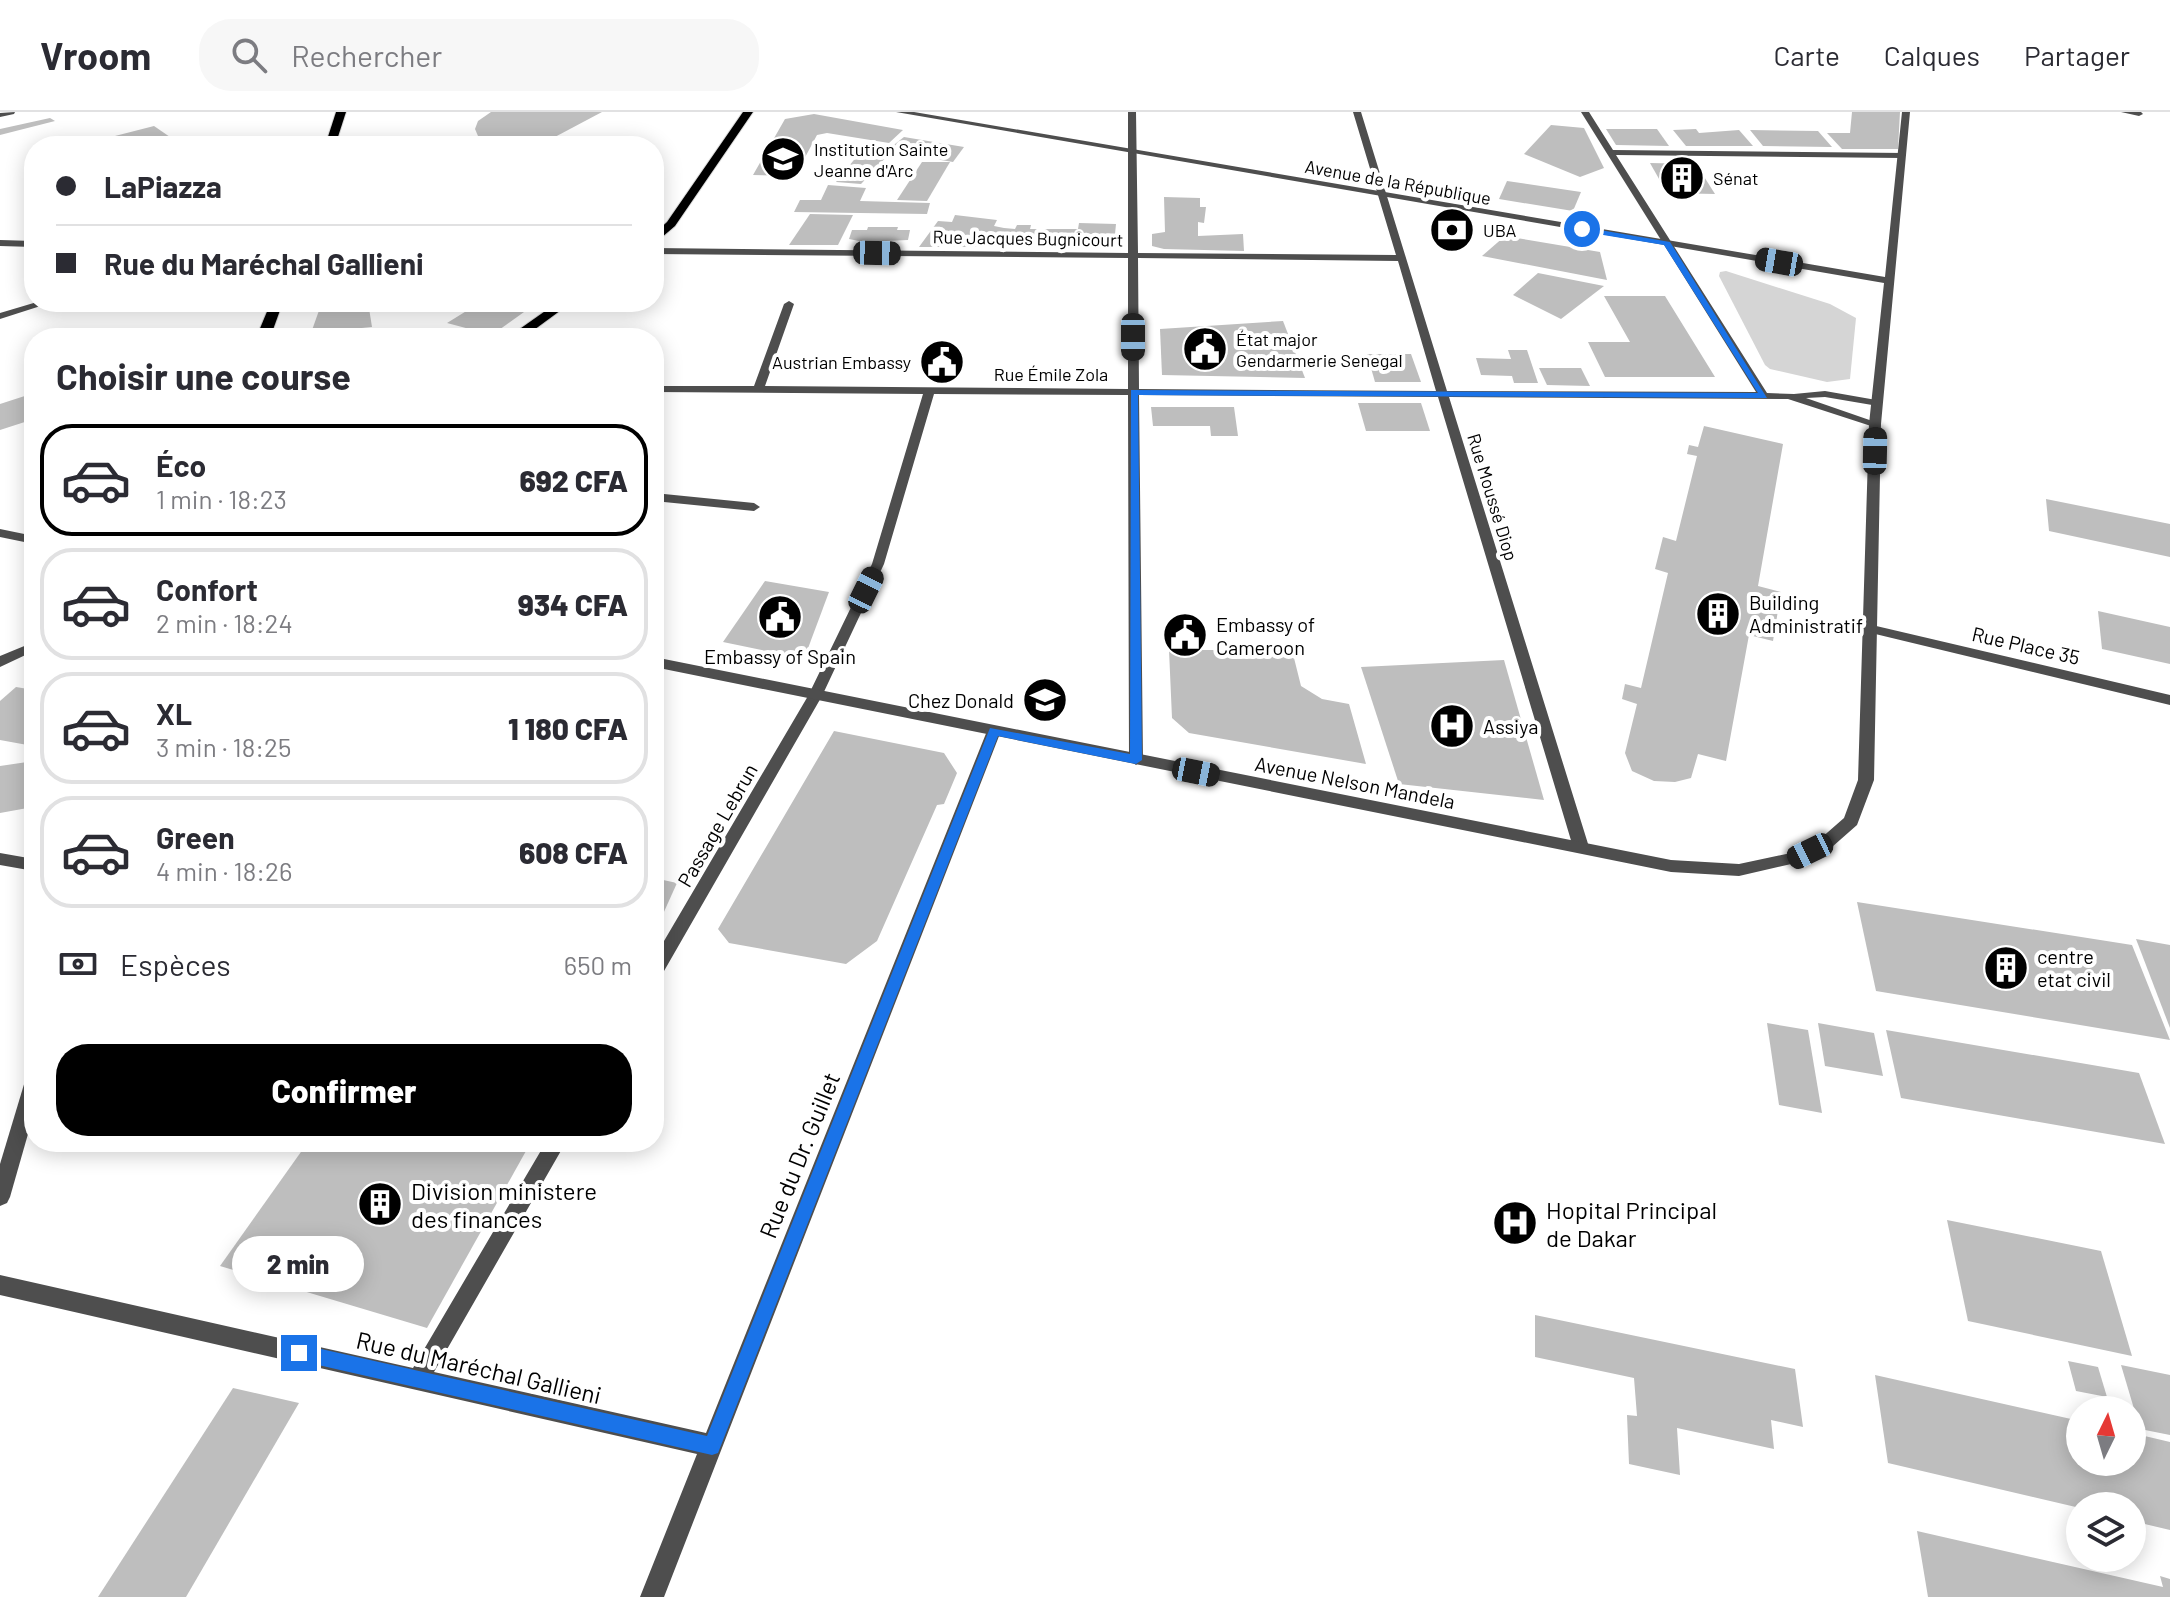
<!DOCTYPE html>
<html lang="fr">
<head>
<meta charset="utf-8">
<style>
  :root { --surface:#fff; --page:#f7f7f7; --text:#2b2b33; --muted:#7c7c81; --line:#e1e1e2; --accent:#000 }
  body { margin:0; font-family:Barlow,sans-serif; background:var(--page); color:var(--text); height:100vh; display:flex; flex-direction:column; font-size:30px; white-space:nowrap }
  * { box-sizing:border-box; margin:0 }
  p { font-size:26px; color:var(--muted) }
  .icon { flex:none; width:44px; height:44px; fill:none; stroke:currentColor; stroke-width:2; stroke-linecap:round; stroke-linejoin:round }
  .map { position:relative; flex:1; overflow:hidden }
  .drawer { position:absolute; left:24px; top:216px; width:640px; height:824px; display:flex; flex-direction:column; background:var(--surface); border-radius:32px; box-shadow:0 4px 20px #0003 }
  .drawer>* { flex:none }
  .hud { position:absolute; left:24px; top:24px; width:640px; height:176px; border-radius:32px; box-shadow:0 4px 20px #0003; display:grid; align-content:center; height:176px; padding:0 32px; background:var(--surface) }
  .needle { width:52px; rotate:5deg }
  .buttons { position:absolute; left:2066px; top:1284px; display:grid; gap:16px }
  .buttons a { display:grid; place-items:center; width:80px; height:80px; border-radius:50%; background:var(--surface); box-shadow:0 4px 20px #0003; font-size:40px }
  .end { position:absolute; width:36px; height:36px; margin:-18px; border:10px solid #1a73e8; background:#fff; box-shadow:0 0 0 4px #fff }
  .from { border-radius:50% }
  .bubble { position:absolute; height:56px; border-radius:28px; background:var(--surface); box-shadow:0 4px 20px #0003; font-size:26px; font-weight:800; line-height:56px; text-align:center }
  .car { position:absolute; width:24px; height:48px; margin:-24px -12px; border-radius:10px; box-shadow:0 0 6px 2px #0007; background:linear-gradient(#222 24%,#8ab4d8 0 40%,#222 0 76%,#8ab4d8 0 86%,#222 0) }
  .hud b { display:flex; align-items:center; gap:28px; height:76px; font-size:30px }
  .hud b+b { border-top:2px solid var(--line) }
  .hud i { width:20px; height:20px; background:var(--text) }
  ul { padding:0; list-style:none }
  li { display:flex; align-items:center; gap:24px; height:112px; margin:0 16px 12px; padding:0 16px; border:4px solid var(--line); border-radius:32px }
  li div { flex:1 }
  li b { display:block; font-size:30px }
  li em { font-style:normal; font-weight:800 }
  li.selected { border-color:var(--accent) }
  li>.icon { width:72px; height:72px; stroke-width:1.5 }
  h2 { padding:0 32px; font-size:36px; line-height:96px }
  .pay { display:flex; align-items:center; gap:20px; height:88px; padding:0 32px; font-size:30px }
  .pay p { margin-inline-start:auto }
  .action { display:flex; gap:16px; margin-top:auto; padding:16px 32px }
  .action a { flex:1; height:92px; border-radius:32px; background:var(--accent); color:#fff; font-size:32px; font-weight:800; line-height:92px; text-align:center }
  header { display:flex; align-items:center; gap:48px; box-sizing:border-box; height:112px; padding:0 40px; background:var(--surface); border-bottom:2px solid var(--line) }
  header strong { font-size:38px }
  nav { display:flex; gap:44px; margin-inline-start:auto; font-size:28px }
  .search { width:560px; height:72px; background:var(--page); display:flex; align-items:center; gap:20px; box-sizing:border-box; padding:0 28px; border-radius:32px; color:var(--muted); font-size:30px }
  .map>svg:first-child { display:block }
  .green { fill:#d5d5d5 }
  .building { fill:#bebebe }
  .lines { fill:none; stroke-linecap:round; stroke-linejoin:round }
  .primary-casing { stroke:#dbdbdb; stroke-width:2 }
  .minor { fill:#4e4e4e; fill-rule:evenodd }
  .tertiary { fill:#4e4e4e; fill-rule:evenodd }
  .primary { fill:#000; fill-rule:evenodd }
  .route { fill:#1a73e8 }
  .labels { text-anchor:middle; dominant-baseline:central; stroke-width:8; stroke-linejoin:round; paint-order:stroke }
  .far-poi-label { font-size:18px; fill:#000; stroke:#fff; text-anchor:start }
  .far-street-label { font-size:18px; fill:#000; stroke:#fff }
  .poi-label { font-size:20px; fill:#000; stroke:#fff; text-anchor:start }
  .street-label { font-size:20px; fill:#000; stroke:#fff }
  .near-street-label { font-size:24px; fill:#000; stroke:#fff }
  .near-poi-label { font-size:24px; fill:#000; stroke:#fff; text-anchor:start }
</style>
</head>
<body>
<header>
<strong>Vroom</strong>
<div class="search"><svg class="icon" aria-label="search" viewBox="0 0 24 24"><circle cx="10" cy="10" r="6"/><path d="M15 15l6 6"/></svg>Rechercher</div>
<nav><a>Carte</a><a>Calques</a><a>Partager</a></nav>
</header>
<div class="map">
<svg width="2170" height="1485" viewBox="0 0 2170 1485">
  <rect width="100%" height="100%" fill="#fff"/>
  <path class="green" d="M1726,159L1830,192L1856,206L1850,267L1827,270L1770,257L1765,253L1719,164L1720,160Z"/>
  <g class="building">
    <path d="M491,0H602L553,26L503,31L478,24L475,17L478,9Z"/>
    <path d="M1852,0H1900L1898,37H1842L1827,21H1850Z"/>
    <path d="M814,2L903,18L889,31L827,21L817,23L795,64L753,63L785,7Z"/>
    <path d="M50,6L55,9L0,23V17Z"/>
    <path d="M1551,13L1584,16L1604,56L1580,65L1524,42Z"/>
    <path d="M154,14L170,25L138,34H76Z"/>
    <path d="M1606,17H1657L1669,34L1616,33Z"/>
    <path d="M1696,17L1699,21L1739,18L1753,34H1686L1673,18Z"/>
    <path d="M1750,18L1818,19L1832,35L1763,34Z"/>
    <path d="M904,25L964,35L953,50L886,39Z"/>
    <path d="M862,38L890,41L861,72L836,70Z"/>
    <path d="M922,50H950L927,89L897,88Z"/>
    <path d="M1650,51L1696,52L1715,82L1667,81Z"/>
    <path d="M1507,69L1581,80L1573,99L1499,87Z"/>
    <path d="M828,73L866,76L860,89L930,91L927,102L794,100L800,88H821Z"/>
    <path d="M1164,85L1200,86V95H1206L1204,111L1198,110V124L1243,122L1244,139L1164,137L1152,134V122L1165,120Z"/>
    <path d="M810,102L853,103L838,133H789Z"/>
    <path d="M955,103L997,108L994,114L1004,116L1015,117L1017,113H1031L1030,117H1078L1079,111L1116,112L1114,132L1107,136L986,132L984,135H919L938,109L952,110Z"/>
    <path d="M868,115H898L897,118H910L908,128L864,130L849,127L852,118H867Z"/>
    <path d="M1505,124L1600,140L1607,168L1482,144Z"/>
    <path d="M1538,161L1604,174L1561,207L1513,183Z"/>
    <path d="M1604,184H1665L1715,265H1605L1588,230H1630Z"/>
    <path d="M322,190H368L372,215L311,221Z"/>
    <path d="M481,190H538L492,223L447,211Z"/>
    <path d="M1283,209L1305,266L1162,263L1160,217Z"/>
    <path d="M1508,238H1527L1538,271H1514L1512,264L1481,263L1476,246L1511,247Z"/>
    <path d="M1367,242H1411L1421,270H1375Z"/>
    <path d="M1539,256H1581L1590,274L1547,273Z"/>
    <path d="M34,281V307L0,318V292Z"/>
    <path d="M1358,291H1421L1430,319H1366Z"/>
    <path d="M1151,295H1234L1238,324H1211L1210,314H1153Z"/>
    <path d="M1704,314L1783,332L1758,474L1781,480L1773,529L1749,523L1726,649L1698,642L1691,666L1675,670L1654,669L1632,659L1625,641L1637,592L1622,587L1625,572L1641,576L1668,461L1655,457L1663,425L1676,429L1697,344L1687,342L1689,333L1698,335Z"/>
    <path d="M2046,387L2170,412V445L2049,419Z"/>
    <path d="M765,469L829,480L804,547L723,530Z"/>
    <path d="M2098,499L2170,515V552L2102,537Z"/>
    <path d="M1169,538H1292L1301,574L1322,587L1349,592L1366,652L1189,621L1172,606Z"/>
    <path d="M1504,548L1544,688L1399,672L1361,555Z"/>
    <path d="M16,575L34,578L33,634L0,628V589Z"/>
    <path d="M834,619L944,641L957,661L944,692L937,693L877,829L846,852L729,831L718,817Z"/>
    <path d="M34,649L33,695L0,701V654Z"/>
    <path d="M654,766L677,771L654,822Z"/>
    <path d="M1857,790L2132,833L2170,928L1876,879Z"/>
    <path d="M2136,827L2170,833V916Z"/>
    <path d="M1767,911L1808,918L1822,1001L1779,993Z"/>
    <path d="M1818,911L1874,921L1883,964L1825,954Z"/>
    <path d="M1886,918L2139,961L2165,1032L1901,986Z"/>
    <path d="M308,1030H531L427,1216L220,1154Z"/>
    <path d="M1947,1108L2101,1139L2132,1244L1968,1209Z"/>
    <path d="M1535,1203L1795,1257L1803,1315L1771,1308L1774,1337L1677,1316L1680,1363L1629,1352L1627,1303L1637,1304L1634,1266L1535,1245Z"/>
    <path d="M2068,1249L2098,1255L2107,1285L2076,1279Z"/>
    <path d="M2121,1253L2170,1263V1323L2140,1317Z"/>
    <path d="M1875,1263L2080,1309V1350H2132V1321L2170,1330V1418L2132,1409V1394H2080V1396L1888,1351Z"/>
    <path d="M233,1276L299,1291L186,1485H98Z"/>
    <path d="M1917,1419L2163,1475L2160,1464L2170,1467V1485H1928Z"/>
  </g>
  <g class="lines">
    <g class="primary-casing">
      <g id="primary">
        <path d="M336,0H346L335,34H325Z"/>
        <path d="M743,0H753L675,114L654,132V122L667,110Z"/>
        <path d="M271,190H283L270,226H256Z"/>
        <path d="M558,190H572L523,226H507Z"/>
      </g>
    </g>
    <g class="minor">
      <path d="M15,0L14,2L0,5V1Z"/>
      <path d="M1128,0H1136L1138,141L1396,143L1353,0H1361L1447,279L1756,280L1581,0H1589L1613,38L1905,41V45L1902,46L1616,43L1767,281L1794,282L1825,279L1882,289V293L1878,294L1825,285L1806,286L1881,312L1871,314L1788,287L1449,285L1589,735L1581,741L1573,735L1438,285L1139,283L1143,648L1136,653L1129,648L1128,283L934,282L884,452L822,584L660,866L654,868V846L808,584L872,452L923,282L654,280V274H754L784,192L789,189L794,192L765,274L1128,277V146L654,142V136L1128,141ZM1138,146L1398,149L1436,279L1139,277Z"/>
      <path d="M2121,0H2141L2143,2L2139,4Z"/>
      <path d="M0,128L34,129V135L0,134Z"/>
      <path d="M37,190H53L0,207V201Z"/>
      <path d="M654,381L754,391L760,395L754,399L654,389Z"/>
      <path d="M1872,513L2170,583V593L1867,520L1865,517Z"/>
      <path d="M34,530V539L0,555V544Z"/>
      <path d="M994,614L1001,619L664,1485H640L697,1342L0,1183V1163L413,1256L546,1030H566L434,1260L706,1321L987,619Z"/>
      <path d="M0,741L34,747V759L0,753Z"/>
    </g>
    <g class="tertiary">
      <path d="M896,0H914L1885,165L1902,0H1910L1881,312L1874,668L1857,713L1832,735L1800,750L1739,764L1671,760L654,555V545L1671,748L1739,752L1791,741L1820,727L1844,706L1858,668L1869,312L1884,171Z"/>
      <path d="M0,417L34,424V432L0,425Z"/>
      <path d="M34,961V1001L10,1085L7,1091L0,1094V1052L25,969L27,963Z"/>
    </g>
    <use href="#primary" class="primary"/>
  </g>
  <path class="route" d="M1582,115L1670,130L1767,286L1138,283L1142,648L1136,652L998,624L718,1341L712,1343L292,1247L290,1241L292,1234L299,1232L707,1324L990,616L1130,642L1131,278L1758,281L1664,133L1579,119Z"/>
  <defs>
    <g id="school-disc" transform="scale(2.3)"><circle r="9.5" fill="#000" stroke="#fff"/><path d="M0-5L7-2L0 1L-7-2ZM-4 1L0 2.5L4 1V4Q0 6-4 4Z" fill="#fff"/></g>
    <g id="building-disc" transform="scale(2.3)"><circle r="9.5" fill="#000" stroke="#fff"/><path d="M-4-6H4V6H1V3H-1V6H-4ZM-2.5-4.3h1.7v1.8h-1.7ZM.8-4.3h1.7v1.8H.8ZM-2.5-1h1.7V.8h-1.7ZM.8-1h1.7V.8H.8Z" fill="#fff"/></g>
    <g id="bank-disc" transform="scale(2.3)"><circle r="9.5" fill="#000" stroke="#fff"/><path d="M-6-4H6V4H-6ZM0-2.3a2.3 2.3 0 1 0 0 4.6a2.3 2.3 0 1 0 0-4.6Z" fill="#fff"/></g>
    <g id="civic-disc" transform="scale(2.3)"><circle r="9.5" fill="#000" stroke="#fff"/><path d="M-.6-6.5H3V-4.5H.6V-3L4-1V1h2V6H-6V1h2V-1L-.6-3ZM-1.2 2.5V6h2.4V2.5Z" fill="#fff"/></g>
    <g id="hospital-disc" transform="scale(2.3)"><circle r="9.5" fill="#000" stroke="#fff"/><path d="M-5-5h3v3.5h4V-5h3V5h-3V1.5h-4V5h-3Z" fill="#fff"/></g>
  </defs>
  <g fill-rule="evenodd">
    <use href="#school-disc" x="783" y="47"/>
    <use href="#building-disc" x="1682" y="66"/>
    <use href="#bank-disc" x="1452" y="118"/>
    <use href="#civic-disc" x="1205" y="237"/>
    <use href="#civic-disc" x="942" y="250"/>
    <use href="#building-disc" x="1718" y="502"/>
    <use href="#civic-disc" x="780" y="505"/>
    <use href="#civic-disc" x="1185" y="523"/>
    <use href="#school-disc" x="1045" y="588"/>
    <use href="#hospital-disc" x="1452" y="614"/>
    <use href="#building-disc" x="2006" y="856"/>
    <use href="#building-disc" x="380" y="1092"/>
    <use href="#hospital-disc" x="1515" y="1111"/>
  </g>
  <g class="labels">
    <g class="far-poi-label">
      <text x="814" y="37">Institution Sainte<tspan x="814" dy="21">Jeanne d'Arc</tspan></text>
      <text x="1713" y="66">Sénat</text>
      <text x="1483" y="118">UBA</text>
      <text x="1236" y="227">État major<tspan x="1236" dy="21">Gendarmerie Senegal</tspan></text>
      <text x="911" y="250" text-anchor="end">Austrian Embassy</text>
    </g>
    <g class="far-street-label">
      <text transform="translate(1398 70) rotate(10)">Avenue de la République</text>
      <text transform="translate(1028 126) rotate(1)">Rue Jacques Bugnicourt</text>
      <text x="1051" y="262">Rue Émile Zola</text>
      <text transform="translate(1493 385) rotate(73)">Rue Moussé Diop</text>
    </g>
    <g class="poi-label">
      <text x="1749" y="490">Building<tspan x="1749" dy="23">Administratif</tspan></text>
      <text x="1216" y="512">Embassy of<tspan x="1216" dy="23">Cameroon</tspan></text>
      <text x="780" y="544" text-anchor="middle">Embassy of Spain</text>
      <text x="1014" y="588" text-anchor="end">Chez Donald</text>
      <text x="1483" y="614">Assiya</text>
      <text x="2037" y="844">centre<tspan x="2037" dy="23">etat civil</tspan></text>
    </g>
    <g class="street-label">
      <text transform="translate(2026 533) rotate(13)">Rue Place 35</text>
      <text transform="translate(1355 670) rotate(11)">Avenue Nelson Mandela</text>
      <text transform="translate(717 713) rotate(-60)">Passage Lebrun</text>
    </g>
    <g class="near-street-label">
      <text transform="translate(799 1043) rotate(-68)">Rue du Dr. Guillet</text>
      <text transform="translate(479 1255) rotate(13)">Rue du Maréchal Gallieni</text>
    </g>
    <g class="near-poi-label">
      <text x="411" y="1078">Division ministere<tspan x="411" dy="28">des finances</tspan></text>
      <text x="1546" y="1097">Hopital Principal<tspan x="1546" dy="28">de Dakar</tspan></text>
    </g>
  </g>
</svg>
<div class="buttons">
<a><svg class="needle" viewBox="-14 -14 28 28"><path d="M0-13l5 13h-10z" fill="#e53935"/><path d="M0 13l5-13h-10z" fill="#7c7c81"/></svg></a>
<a><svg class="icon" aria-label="layers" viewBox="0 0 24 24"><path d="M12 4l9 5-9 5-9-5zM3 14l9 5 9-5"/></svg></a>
</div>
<i class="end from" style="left:1582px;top:117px"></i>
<i class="end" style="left:299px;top:1241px"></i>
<div class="bubble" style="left:232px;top:1124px;width:132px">2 min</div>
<i class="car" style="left:877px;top:141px;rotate:91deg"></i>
<i class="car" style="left:1779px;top:150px;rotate:280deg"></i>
<i class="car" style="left:1133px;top:225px;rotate:180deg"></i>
<i class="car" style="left:1875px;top:339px;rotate:1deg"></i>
<i class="car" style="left:866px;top:478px;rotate:26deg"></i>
<i class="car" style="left:1196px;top:660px;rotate:101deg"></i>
<i class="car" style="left:1810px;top:739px;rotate:244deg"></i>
<div class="hud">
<b><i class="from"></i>LaPiazza</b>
<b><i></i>Rue du Maréchal Gallieni</b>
</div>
<section class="drawer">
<h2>Choisir une course</h2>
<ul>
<li class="selected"><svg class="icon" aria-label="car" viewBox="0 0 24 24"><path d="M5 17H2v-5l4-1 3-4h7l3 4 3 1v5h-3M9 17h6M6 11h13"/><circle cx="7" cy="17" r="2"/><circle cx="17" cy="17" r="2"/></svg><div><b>Éco</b><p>1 min · 18:23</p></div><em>692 CFA</em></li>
<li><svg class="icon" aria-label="car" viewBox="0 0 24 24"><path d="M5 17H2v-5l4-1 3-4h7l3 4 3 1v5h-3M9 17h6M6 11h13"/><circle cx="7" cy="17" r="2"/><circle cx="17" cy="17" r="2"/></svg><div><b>Confort</b><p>2 min · 18:24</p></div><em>934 CFA</em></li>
<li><svg class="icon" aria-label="car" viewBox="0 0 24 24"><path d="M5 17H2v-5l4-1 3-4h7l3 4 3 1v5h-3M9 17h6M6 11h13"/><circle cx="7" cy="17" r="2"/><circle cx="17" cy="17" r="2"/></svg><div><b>XL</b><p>3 min · 18:25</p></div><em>1 180 CFA</em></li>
<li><svg class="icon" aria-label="car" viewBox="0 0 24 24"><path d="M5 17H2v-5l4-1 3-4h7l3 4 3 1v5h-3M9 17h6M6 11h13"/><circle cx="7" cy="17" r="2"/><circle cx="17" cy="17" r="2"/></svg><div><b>Green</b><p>4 min · 18:26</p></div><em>608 CFA</em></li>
</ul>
<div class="pay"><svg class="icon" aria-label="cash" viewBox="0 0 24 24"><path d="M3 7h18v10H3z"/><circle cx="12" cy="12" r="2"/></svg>Espèces<p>650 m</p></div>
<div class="action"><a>Confirmer</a></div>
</section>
</div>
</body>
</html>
